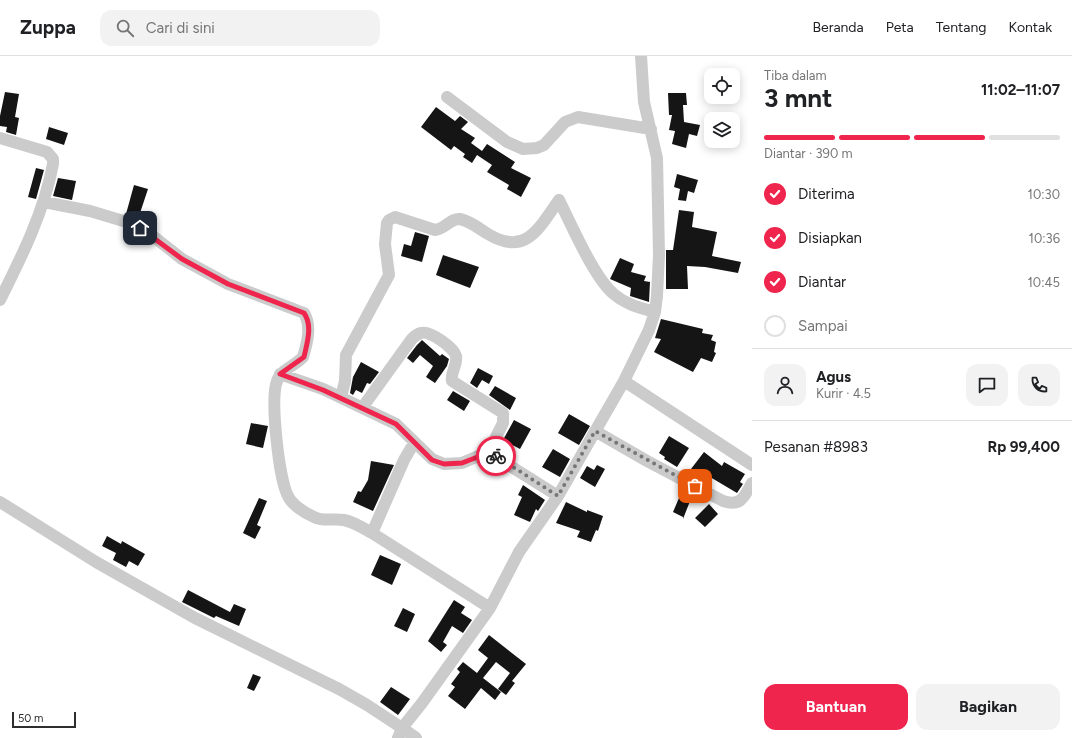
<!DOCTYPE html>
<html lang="id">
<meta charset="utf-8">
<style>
body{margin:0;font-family:Figtree,sans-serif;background:#f2f2f2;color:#202124;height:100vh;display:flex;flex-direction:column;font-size:15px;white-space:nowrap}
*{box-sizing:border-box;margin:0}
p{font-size:13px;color:#757577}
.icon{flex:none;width:22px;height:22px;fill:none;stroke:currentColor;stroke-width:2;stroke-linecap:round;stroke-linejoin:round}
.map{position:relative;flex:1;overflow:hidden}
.details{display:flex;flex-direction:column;background:#fff;width:320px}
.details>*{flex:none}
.fabs{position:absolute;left:704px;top:12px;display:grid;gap:8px}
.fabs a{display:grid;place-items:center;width:36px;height:36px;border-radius:8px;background:#fff;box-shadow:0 2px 10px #0003;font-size:20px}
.scale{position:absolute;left:12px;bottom:10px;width:64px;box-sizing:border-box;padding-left:4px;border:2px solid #2e2e2e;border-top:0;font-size:11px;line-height:14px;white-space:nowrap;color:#2e2e2e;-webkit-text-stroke:3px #fff;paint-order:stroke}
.pin{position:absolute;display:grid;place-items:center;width:34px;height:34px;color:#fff;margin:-17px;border-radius:8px;box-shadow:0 2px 6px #0006}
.courier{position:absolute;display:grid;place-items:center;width:40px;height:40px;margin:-20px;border:3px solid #ef254d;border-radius:50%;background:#fff;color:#222;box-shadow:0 1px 5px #0007}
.head em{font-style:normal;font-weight:700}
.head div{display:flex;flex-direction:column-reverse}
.head{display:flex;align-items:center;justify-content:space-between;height:68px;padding:0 12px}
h1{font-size:26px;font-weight:700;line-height:30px}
.bar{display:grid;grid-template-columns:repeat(4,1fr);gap:6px 4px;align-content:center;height:48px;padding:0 12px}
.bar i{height:5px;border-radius:3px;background:#e0e0e0}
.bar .active{background:#ef254d}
.bar p{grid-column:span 4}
.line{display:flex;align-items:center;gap:10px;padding:0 12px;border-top:1px solid #e0e0e0}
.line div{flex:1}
.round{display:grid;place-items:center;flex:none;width:42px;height:42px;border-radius:12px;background:#f2f2f2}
ol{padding:0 12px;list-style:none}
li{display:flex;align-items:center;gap:12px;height:44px}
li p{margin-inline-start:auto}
li .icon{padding:4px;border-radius:50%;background:#ef254d;color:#fff;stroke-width:4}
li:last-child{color:#757577}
li i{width:22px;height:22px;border:2px solid #e0e0e0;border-radius:50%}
.action{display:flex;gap:8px;margin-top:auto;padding:8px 12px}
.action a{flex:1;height:46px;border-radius:12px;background:#ef254d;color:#fff;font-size:16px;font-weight:700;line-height:46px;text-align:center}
.action a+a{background:#f2f2f2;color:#202124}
header{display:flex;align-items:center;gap:24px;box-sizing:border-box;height:56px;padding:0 20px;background:#fff;border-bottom:1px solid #e0e0e0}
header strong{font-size:19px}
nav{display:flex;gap:22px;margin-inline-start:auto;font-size:14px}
.search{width:280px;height:36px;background:#f2f2f2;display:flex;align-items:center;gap:10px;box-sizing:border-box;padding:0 14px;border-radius:12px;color:#757577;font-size:15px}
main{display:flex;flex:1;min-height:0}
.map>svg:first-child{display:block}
</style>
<header>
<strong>Zuppa</strong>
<div class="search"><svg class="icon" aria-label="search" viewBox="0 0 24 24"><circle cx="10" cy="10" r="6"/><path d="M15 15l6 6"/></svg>Cari di sini</div>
<nav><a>Beranda</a><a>Peta</a><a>Tentang</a><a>Kontak</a></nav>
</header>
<main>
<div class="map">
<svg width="752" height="682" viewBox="0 0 752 682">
<rect width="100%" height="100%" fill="#fff"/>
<path fill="#151515" d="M5 36 19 38 15 61 19 62 16 79 6 76 7 71 0 70V60Z
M668 37H686L687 49H683L684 66 700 69 697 80 689 78 686 92 672 88 675 75 669 74 672 59H669Z
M436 51 455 65 460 60 468 66 461 73 475 82 471 87 482 95 487 88 515 106 511 112 531 122 521 141 507 133 509 129 487 116 492 109 477 99 472 107 463 101 465 98 454 90 451 94 421 71Z
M49 71 68 77 64 89 46 83Z
M36 112 44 114 36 143 28 141Z
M677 118 698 124 694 137 688 135 686 145 678 144 680 133 674 131Z
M58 122 76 125 72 144 53 140Z
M134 129 148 133 138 163 126 158Z
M679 154 694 156 692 171 717 176 712 200 741 206 738 217 705 211 687 210 688 233H666V194H673Z
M415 176 429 180 422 206 401 200 404 188 411 190Z
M443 199 479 211 470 232 436 219Z
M620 202 634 208 631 216 646 220 644 225 650 226 649 246 630 240 631 232 610 223Z
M661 263 703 273 702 277 713 279 711 284 716 286 714 296 716 297 712 306 701 302 693 316 654 296 661 283 655 282Z
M422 284 440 300 442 298 449 303 447 310 435 327 426 321 433 310 420 299 413 307 407 302 417 289Z
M361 306 379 316 370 328 367 327 362 337 356 334 353 339 350 337 353 321Z
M478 312 493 320 489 328 482 324 477 332 470 327Z
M495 330 516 342 510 354 489 339Z
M453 335 470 345 464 355 447 344Z
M569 358 590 370 579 389 558 377Z
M514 364 531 373 520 393 503 384Z
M251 367 268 370 263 392 246 388Z
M669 380 689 392 677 411 664 403 665 401 659 397Z
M553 393 570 403 560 421 542 411Z
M704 396 722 410 724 406 745 418 740 426 743 428 737 437 705 418 702 422 691 413Z
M371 405 394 409 373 455 353 446 358 435 361 436 368 424Z
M597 409 605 413 595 431 580 422 587 410 594 414Z
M523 429 545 444 538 455 536 453 530 466 514 459 522 441 518 439Z
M682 435 692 440 683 463V461L673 456Z
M259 442 267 445 257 469 261 471 255 483 243 477Z
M566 446 587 456V454L603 460 598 475 596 474 591 486 577 481 580 475 556 467Z
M709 448 718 458 705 471 695 462Z
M107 480 121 488 122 485 145 498 138 510 129 505 126 511 113 504 116 497 102 490Z
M380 499 401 508 392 529 371 519Z
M188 534 230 556 234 548 246 553 239 570 216 560 214 562 182 546Z
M454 544 465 551 461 557 472 564 463 577 452 570 443 586 447 589 441 596 428 585Z
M403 552 415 558 407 576 394 570Z
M489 579 526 608 512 625 515 627 506 639 498 633 510 617 496 606 483 622 501 636 495 644 481 632 465 653 448 640 455 631 451 628 460 616 457 613 463 606 477 617 488 602 478 594Z
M253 618 261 621 254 635 247 632Z
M391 631 410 643 398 659 380 646Z"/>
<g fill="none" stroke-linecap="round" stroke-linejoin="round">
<path stroke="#cbcbcb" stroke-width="12" d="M447 41 507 86 523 93 537 92 544 89 565 66 578 61 651 73
M0 82 47 96 53 103V108C44 156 22 200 0 244
M44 146 90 155 130 167 149 177 182 203 228 228 304 257C312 270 307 288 303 301 295 310 281 313 277 325 270 343 279 424 288 440 292 449 305 457 314 461 323 466 334 462 344 464 354 466 363 472 372 477
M280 318 323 333 396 368 432 403 444 408 462 407 483 398H491L558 440
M624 325 752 409
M341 341 345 325 346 299 389 219 385 188 387 167 389 164 395 161 435 174C445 173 451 162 460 163 470 165 480 173 488 178 526 201 539 172 559 144 571 168 595 224 615 239 627 249 641 252 655 256
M362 352 411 284C414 281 416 278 421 277 430 274 454 292 456 300 458 309 450 316 452 325L503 357V367L488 397
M595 375 647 405 723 445C741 451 744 441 752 427
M414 387 404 404 372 477 490 552
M0 446 96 506 195 562 339 633 367 649 402 672 398 682
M416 682 402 672 422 647 490 552 519 496 558 440 624 325 649 274 655 256 657 240 659 199 657 102 644 46 641 0"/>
</g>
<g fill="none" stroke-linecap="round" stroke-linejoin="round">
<path stroke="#777" stroke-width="4" stroke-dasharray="0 7.2" d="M496 400 558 440 595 375 695 430"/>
<path stroke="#ef254d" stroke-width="5" d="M140 172 182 203 228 228 304 257C313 270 307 287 304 301L280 318 323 334 396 368 432 404 444 408 462 407 488 397 496 400"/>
</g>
</svg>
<div class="fabs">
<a><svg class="icon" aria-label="locate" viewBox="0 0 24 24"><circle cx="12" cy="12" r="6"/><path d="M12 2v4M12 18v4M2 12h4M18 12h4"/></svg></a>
<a><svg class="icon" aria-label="layers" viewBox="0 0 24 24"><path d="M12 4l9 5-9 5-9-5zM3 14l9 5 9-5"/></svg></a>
</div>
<div class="scale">50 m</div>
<div class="pin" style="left:695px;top:430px;background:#ea580c"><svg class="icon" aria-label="bag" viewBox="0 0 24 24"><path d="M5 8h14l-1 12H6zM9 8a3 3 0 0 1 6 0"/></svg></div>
<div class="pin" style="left:140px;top:172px;background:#1f2937"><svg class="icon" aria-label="home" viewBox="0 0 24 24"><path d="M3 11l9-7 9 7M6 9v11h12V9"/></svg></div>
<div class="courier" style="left:496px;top:400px"><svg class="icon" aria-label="bike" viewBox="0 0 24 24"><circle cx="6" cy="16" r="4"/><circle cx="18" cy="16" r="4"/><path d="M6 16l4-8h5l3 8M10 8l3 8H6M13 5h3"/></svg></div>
</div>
<section class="details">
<div class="head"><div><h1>3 mnt</h1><p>Tiba dalam</p></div><em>11:02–11:07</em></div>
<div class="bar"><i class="active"></i><i class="active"></i><i class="active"></i><i></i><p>Diantar · 390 m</p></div>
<ol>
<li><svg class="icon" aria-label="check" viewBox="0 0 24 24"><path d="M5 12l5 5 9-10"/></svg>Diterima<p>10:30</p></li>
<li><svg class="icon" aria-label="check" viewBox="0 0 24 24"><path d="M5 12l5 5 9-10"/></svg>Disiapkan<p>10:36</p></li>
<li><svg class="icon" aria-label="check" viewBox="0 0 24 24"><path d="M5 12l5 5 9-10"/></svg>Diantar<p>10:45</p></li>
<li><i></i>Sampai</li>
</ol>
<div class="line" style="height:72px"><a class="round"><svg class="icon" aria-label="person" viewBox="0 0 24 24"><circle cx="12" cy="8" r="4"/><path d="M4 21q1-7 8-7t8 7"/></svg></a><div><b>Agus</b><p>Kurir · 4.5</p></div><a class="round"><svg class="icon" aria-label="chat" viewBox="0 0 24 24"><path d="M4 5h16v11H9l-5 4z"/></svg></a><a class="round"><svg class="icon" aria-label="phone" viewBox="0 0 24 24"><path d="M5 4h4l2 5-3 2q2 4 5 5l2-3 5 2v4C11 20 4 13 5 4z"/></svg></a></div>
<div class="line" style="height:52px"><div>Pesanan #8983</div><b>Rp 99,400</b></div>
<div class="action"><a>Bantuan</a><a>Bagikan</a></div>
</section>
</main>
